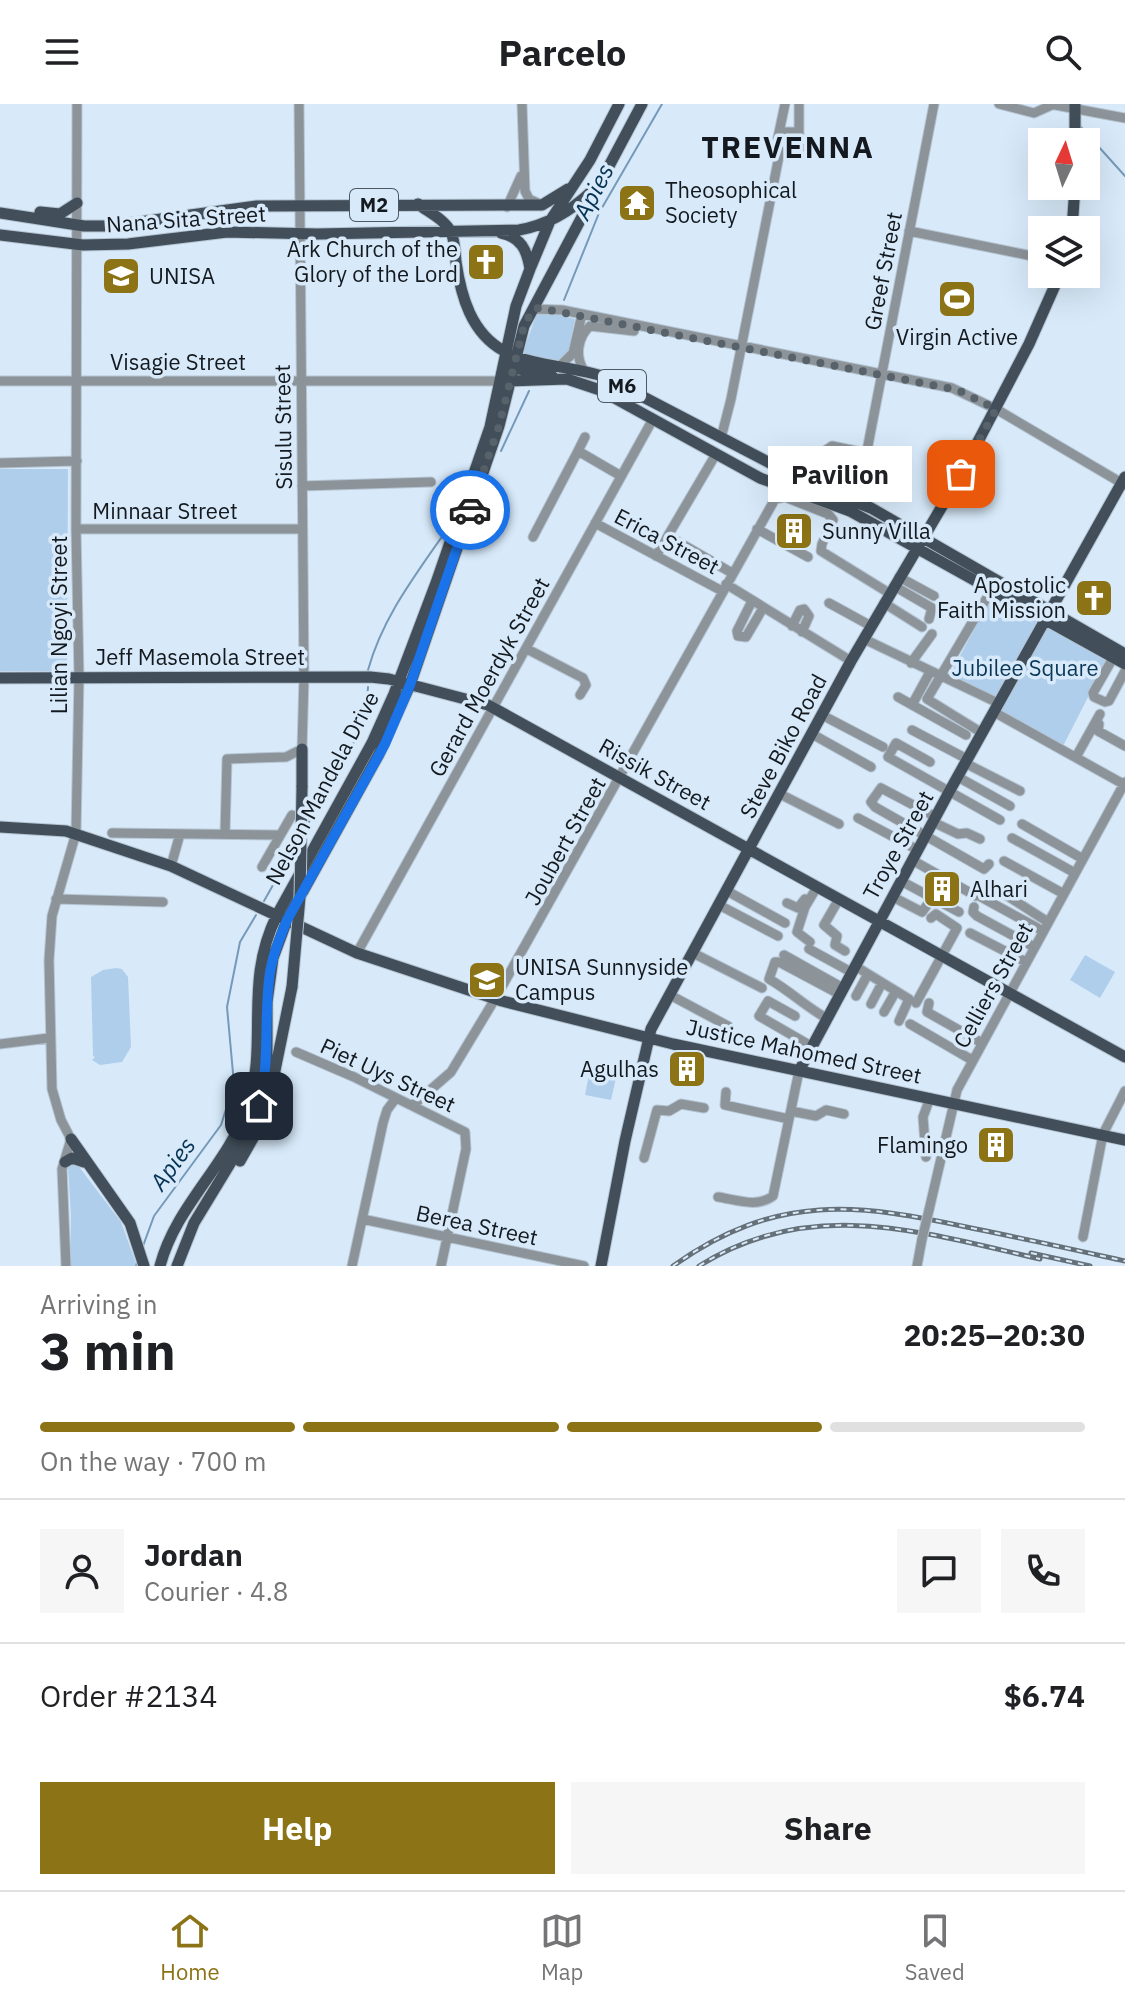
<!DOCTYPE html>
<meta charset="utf-8">
<style>
body{margin:0;font-family:"IBM Plex Sans",sans-serif;background:#f6f6f6;color:#202124;height:100vh;display:flex;flex-direction:column;font-size:30px;white-space:nowrap}
*{box-sizing:border-box;margin:0}
p{font-size:26px;color:#757577}
.icon{flex:none;width:44px;height:44px;fill:none;stroke:currentColor;stroke-width:2;stroke-linecap:round;stroke-linejoin:round}
.map{position:relative;height:1162px;overflow:hidden}
.sheet{display:flex;flex-direction:column;background:#fff;flex:1}
.sheet>*{flex:none}
.needle{width:52px;rotate:4deg}
.fabs{position:absolute;left:1028px;top:24px;display:grid;gap:16px}
.fabs a{display:grid;place-items:center;width:72px;height:72px;border-radius:0px;background:#fff;box-shadow:0 8px 32px #0002;font-size:40px}
.pin{position:absolute;display:grid;place-items:center;width:68px;height:68px;color:#fff;margin:-34px;border-radius:16px;box-shadow:0 4px 12px #0006}
.courier{position:absolute;display:grid;place-items:center;width:80px;height:80px;margin:-40px;border:6px solid #1a73e8;border-radius:50%;background:#fff;color:#222;box-shadow:0 2px 10px #0007}
.bubble{position:absolute;height:56px;border-radius:0px;background:#fff;box-shadow:0 8px 32px #0002;font-size:26px;font-weight:700;line-height:56px;text-align:center}
.headline em{font-style:normal;font-weight:700}
.headline div{display:flex;flex-direction:column-reverse}
.headline{display:flex;align-items:center;justify-content:space-between;height:136px;padding:0 40px}
h1{font-size:52px;font-weight:700;line-height:60px}
.bar{display:grid;grid-template-columns:repeat(4,1fr);gap:12px 8px;align-content:center;height:96px;padding:0 40px}
.bar i{height:10px;border-radius:6px;background:#e0e0e0}
.bar .active{background:#8b7316}
.bar p{grid-column:span 4}
.line{display:flex;align-items:center;gap:20px;padding:0 40px;border-top:2px solid #e0e0e0}
.line div{flex:1}
.round{display:grid;place-items:center;flex:none;width:84px;height:84px;border-radius:0px;background:#f6f6f6}
.cta{display:flex;gap:16px;margin-top:auto;padding:16px 40px}
.cta a{flex:1;height:92px;border-radius:0px;background:#8b7316;color:#fff;font-size:32px;font-weight:700;line-height:92px;text-align:center}
.cta a+a{background:#f6f6f6;color:#202124}
header{display:flex;justify-content:space-between;align-items:center;height:104px;padding:0 40px;background:#fff;font-size:36px;font-weight:700}
.tabs{display:flex;justify-content:space-around;align-items:center;height:112px;border-top:2px solid #e0e0e0;background:#fff;font-size:22px;color:#757577}
.tabs a{display:grid;justify-items:center;gap:4px}
.tabs .active{color:#8b7316}
.map>svg:first-child{display:block}
</style>
<header><svg class="icon" aria-label="menu" viewBox="0 0 24 24"><path d="M4 6h16M4 12h16M4 18h16"/></svg>Parcelo<svg class="icon" aria-label="search" viewBox="0 0 24 24"><circle cx="10" cy="10" r="6"/><path d="M15 15l6 6"/></svg></header>
<div class="map">
<svg width="1125" height="1162" viewBox="0 0 1125 1162">
<rect width="100%" height="100%" fill="#d8eafa"/>
<path fill="#afceeb" d="M538 206 575 215 567 255 564 257 522 251Z
M0 365H68L67 567H0Z
M994 489 1107 556 1062 644 948 574Z
M1085 851 1115 868 1100 894 1070 876Z
M116 864 122 865 128 873 131 943 122 958 100 961 92 956 95 953 93 952 91 873 103 866Z
M590 965 617 970 611 996 585 991Z
M72 1060H77L121 1118 137 1162H70L71 1112 68 1063Z"/>
<g fill="none" stroke-linecap="round" stroke-linejoin="round">
<path stroke="#7599b8" stroke-width="2" d="M1080 22 1125 72
M564 196 599 109 662 0
M501 347 529 287
M368 566C382 516 411 477 441 434
M306 723C330 683 367 630 368 583
M264 797 295 742
M143 1142 154 1112 221 1021 234 980 227 903 240 838 256 811
M136 1162 137 1159"/>
<g stroke="#b5c4d2" stroke-width="11">
<path id="minor" d="M522 0 525 87 529 95 540 100
M999 0 1034 9 1052 1
M1050 0 1125 14
M799 32V0
M778 35 784 28H794L801 34V44L795 50 788 52 778 45 777 38 785 0
M507 103 521 72
M909 127 1042 154
M533 205 562 206 952 284 996 305 1125 381
M561 261 573 249 582 210
M583 265C575 251 578 233 590 222L634 227
M0 277H500
M721 334 731 295 780 47
M578 347 585 333
M0 359 77 357
M825 360 826 346 832 342 866 349
M302 382 431 378
M862 400 859 388 934 0
M595 419 722 487
M76 425H302
M757 425 808 453
M668 432 732 469
M533 433 578 347 621 372
M656 452 716 350
M899 473 934 492
M726 480 851 557
M894 482 932 504 929 515
M752 497 737 527 738 532 746 533 763 504
M829 499 871 522
M884 499 922 523
M792 522 800 506 804 505 809 512 802 528
M864 535 998 599
M527 545 583 574 586 581 580 591
M1113 554 1093 589 1094 593 1105 598 1109 597 1125 567
M911 559 932 530
M898 593 966 631
M912 601 930 568
M994 608 1125 681
M822 611 883 643
M1099 620 1098 627 1125 642
M912 626 967 655
M982 629 927 595 992 485
M812 630 871 663
M1076 653 1100 610
M930 658 896 639 888 653 1000 716
M965 659 1020 687
M958 673 1010 702
M780 690 839 720
M936 713 881 684 871 698 875 703 984 765 989 760
M858 714 918 746
M933 718 958 730 967 729 980 735
M1022 720 1083 755
M112 729 278 731
M225 730 227 655 286 653 302 645 304 573 299 0
M1012 734 1075 769
M912 756 976 792
M1004 757 1064 790
M171 762 180 730
M262 763 292 711
M901 777 959 808
M995 784 1048 818
M727 787 785 819
M893 793 922 808 930 797
M981 793 1043 827
M56 795 163 798
M839 795 824 821 837 832 835 841 845 847
M787 799 798 804 805 795
M719 801 778 832
M974 803 973 808 977 812 1034 843
M970 829 1026 858
M810 838 797 828 805 803 817 783
M809 845 851 868
M357 849 653 315
M693 849 762 884
M784 851 843 884
M855 862 909 895 899 917
M670 891 728 922
M856 892 868 870
M916 899 957 824 936 810 931 814
M929 899 927 908 982 939
M871 900 882 879
M884 908 896 887
M795 912 768 897 759 912 811 942
M826 914C805 902 790 887 769 875L775 858H779L839 890
M910 920 972 956
M0 940 49 934
M296 948 354 973 465 1028 466 1045 441 1162
M726 988 725 1001 789 1015
M413 1001 451 968 495 895 775 395 785 393 828 410 833 416 822 440 821 447 889 489
M791 1007 816 1012 826 1006 844 1010
M926 1053 923 1013 930 994
M644 1054 657 1006 669 1007 681 1000 704 1004
M718 1093C737 1096 757 1104 773 1092L799 967
M929 1106 957 986 1125 678
M362 1115 584 1162
M1083 1133 1103 1030 1125 987
M66 1162 62 1065 71 1035 61 1016 52 985 49 856 52 812 76 729 79 573 76 425 77 0
M352 1162 383 1019 387 1006 396 994
M917 1162 922 1135"/>
</g>
<g stroke="#b5c4d2" stroke-width="13">
<path id="major" d="M1075 0V38
M418 100C430 109 444 115 451 128 455 137 455 149 456 158 461 192 471 229 504 247 534 263 573 262 605 273L816 383 871 404 1125 550
M40 108 60 110 77 99
M0 109 84 122H110L257 102 542 101 568 85
M1072 126 1075 82
M501 129C521 133 527 146 530 165
M0 131 83 141 128 140 227 128 317 130 519 126C548 121 571 107 592 87
M511 256 519 265 552 272
M505 277 567 275 600 286 760 374 850 407 1125 560
M0 574 370 573 389 575 488 601 1125 953
M302 645V683
M0 723 66 727 171 762 357 849 502 897 673 940 1125 1036
M799 967 949 688 1125 373
M71 1035 130 1119 144 1162
M240 1057 261 1020 268 1001 292 883
M65 1058 72 1054 84 1058
M160 1162C176 1101 228 1061 248 1002 269 936 243 880 277 811L372 639 394 590 436 479 490 323 516 202 530 165 550 117 590 56 619 0
M177 1162 194 1119 239 1045 256 1012 267 967V898L273 854 287 816 379 650 410 581 499 322 524 222 642 0
M601 1162 625 1037 651 925 851 557 961 370 1029 240 1060 170"/>
</g>
<use href="#minor" stroke="#8c9399" stroke-width="9"/>
<use href="#major" stroke="#424f5a" stroke-width="11"/>
<g stroke="#657079" stroke-width="5">
<path id="rail" d="M1031 1149 1090 1162
M673 1162C777 1088 858 1099 976 1125 1026 1135 1075 1146 1125 1157
M699 1162C810 1092 922 1128 1040 1155"/>
</g>
<use href="#rail" stroke="#d8eafa" stroke-width="2" stroke-dasharray="6" stroke-linecap="butt"/>
<g stroke="#b5c4d2" stroke-width="11" stroke-linecap="butt">
<path id="minor-bridge" d="M922 1135 929 1106"/>
</g>
<g stroke="#b5c4d2" stroke-width="13" stroke-linecap="butt">
<path id="major-bridge" d="M292 883 300 793 302 683"/>
</g>
<use href="#minor-bridge" stroke="#8c9399" stroke-width="9"/>
<use href="#major-bridge" stroke="#424f5a" stroke-width="11"/>
</g>
<g fill="none" stroke-linecap="round" stroke-linejoin="round">
<path stroke="#58626b" stroke-width="8" stroke-dasharray="0 14.4" d="M470 406 499 322 524 222 533 205 539 204 958 286 996 305 961 370"/>
<path stroke="#1a73e8" stroke-width="10" d="M259 1002C270 960 264 919 269 876 271 855 279 836 287 816L385 640 410 581 470 406"/>
</g>
<defs>
<g id="temple-square" transform="scale(2)"><rect x="-9" y="-9" width="18" height="18" rx="4" fill="#8b7316" stroke="#d8eafa"/><path d="M0-6L5-2H3V0L6.5 2.5H4V6H1.5V3h-3V6H-4V2.5H-6.5L-3 0V-2H-5Z" fill="#fff"/></g>
<g id="church-square" transform="scale(2)"><rect x="-9" y="-9" width="18" height="18" rx="4" fill="#8b7316" stroke="#d8eafa"/><path d="M-1.2-6h2.4v3.5h3.3v2.4h-3.3V6h-2.4V-.1h-3.3v-2.4h3.3Z" fill="#fff"/></g>
<g id="university-square" transform="scale(2)"><rect x="-9" y="-9" width="18" height="18" rx="4" fill="#8b7316" stroke="#d8eafa"/><path d="M0-5L7-2L0 1L-7-2ZM-4 1L0 2.5L4 1V4Q0 6-4 4Z" fill="#fff"/></g>
<g id="stadium-square" transform="scale(2)"><rect x="-9" y="-9" width="18" height="18" rx="4" fill="#8b7316" stroke="#d8eafa"/><path d="M0-5a6.5 5 0 1 0 0 10a6.5 5 0 1 0 0-10ZM-3.5-1.8h7v3.6h-7Z" fill="#fff"/></g>
<g id="building-square" transform="scale(2)"><rect x="-9" y="-9" width="18" height="18" rx="4" fill="#8b7316" stroke="#d8eafa"/><path d="M-4-6H4V6H1V3H-1V6H-4ZM-2.5-4.3h1.7v1.8h-1.7ZM.8-4.3h1.7v1.8H.8ZM-2.5-1h1.7V.8h-1.7ZM.8-1h1.7V.8H.8Z" fill="#fff"/></g>
</defs>
<g fill-rule="evenodd">
<use href="#temple-square" x="637" y="99"/>
<use href="#church-square" x="486" y="158"/>
<use href="#university-square" x="121" y="172"/>
<use href="#stadium-square" x="957" y="195"/>
<use href="#building-square" x="794" y="427"/>
<use href="#church-square" x="1094" y="494"/>
<use href="#building-square" x="942" y="785"/>
<use href="#university-square" x="487" y="876"/>
<use href="#building-square" x="687" y="965"/>
<use href="#building-square" x="996" y="1041"/>
</g>
<g text-anchor="middle" stroke-width="7" stroke-linejoin="round" paint-order="stroke">
<g fill="#d8eafa" stroke="#4e5860" stroke-width="2">
<rect x="350" y="85" width="48" height="32" rx="6"/>
<rect x="598" y="266" width="48" height="32" rx="6"/>
</g>
<g font-size="20" font-weight="bold" fill="#13191e">
<text x="374" y="108">M2</text>
<text x="622" y="289">M6</text>
</g>
<g font-size="22" fill="#13191e" stroke="#d8eafa" text-anchor="start">
<text x="665" y="94">Theosophical<tspan x="665" dy="25">Society</tspan></text>
<text x="458" y="153" text-anchor="end">Ark Church of the<tspan x="458" dy="25">Glory of the Lord</tspan></text>
<text x="149" y="180">UNISA</text>
<text x="957" y="241" text-anchor="middle">Virgin Active</text>
<text x="822" y="435">Sunny Villa</text>
<text x="1066" y="489" text-anchor="end">Apostolic<tspan x="1066" dy="25">Faith Mission</tspan></text>
<text x="970" y="793">Alhari</text>
<text x="515" y="871">UNISA Sunnyside<tspan x="515" dy="25">Campus</tspan></text>
<text x="659" y="973" text-anchor="end">Agulhas</text>
<text x="968" y="1049" text-anchor="end">Flamingo</text>
</g>
<g font-size="22" fill="#13191e" stroke="#d8eafa">
<text transform="translate(186 115) rotate(-4)" y="8">Nana Sita Street</text>
<text transform="translate(883 167) rotate(-79)" y="8">Greef Street</text>
<text x="178" y="266">Visagie Street</text>
<text transform="translate(283 323) rotate(-91)" y="8">Sisulu Street</text>
<text x="165" y="415">Minnaar Street</text>
<text transform="translate(667 437) rotate(28)" y="8">Erica Street</text>
<text transform="translate(59 521) rotate(-90)" y="8">Lilian Ngoyi Street</text>
<text x="200" y="561">Jeff Masemola Street</text>
<text transform="translate(489 573) rotate(-61)" y="8">Gerard Moerdyk Street</text>
<text transform="translate(783 642) rotate(-62)" y="8">Steve Biko Road</text>
<text transform="translate(655 670) rotate(29)" y="8">Rissik Street</text>
<text transform="translate(322 684) rotate(-62)" y="8">Nelson Mandela Drive</text>
<text transform="translate(565 737) rotate(-61)" y="8">Joubert Street</text>
<text transform="translate(898 741) rotate(-61)" y="8">Troye Street</text>
<text transform="translate(993 881) rotate(-61)" y="8">Celliers Street</text>
<text transform="translate(804 947) rotate(12)" y="8">Justice Mahomed Street</text>
<text transform="translate(388 971) rotate(25)" y="8">Piet Uys Street</text>
<text transform="translate(477 1121) rotate(12)" y="8">Berea Street</text>
</g>
<g font-size="22" fill="#0b3757" stroke="#d8eafa">
<text x="1025" y="572">Jubilee Square</text>
</g>
<g font-size="24" font-style="italic" fill="#063353" stroke="#d8eafa">
<text transform="translate(594 88) rotate(-63)" y="8">Apies</text>
<text transform="translate(173 1060) rotate(-54)" y="8">Apies</text>
</g>
<g font-size="30" font-weight="bold" letter-spacing="2" fill="#13191e" stroke="#d8eafa">
<text x="788" y="54">TREVENNA</text>
</g>
</g>
</svg>
<div class="fabs">
<a><svg class="needle" viewBox="-14 -14 28 28"><path d="M0-13l5 13h-10z" fill="#e53935"/><path d="M0 13l5-13h-10z" fill="#757577"/></svg></a>
<a><svg class="icon" aria-label="layers" viewBox="0 0 24 24"><path d="M12 4l9 5-9 5-9-5zM3 14l9 5 9-5"/></svg></a>
</div>
<div class="pin" style="left:961px;top:370px;background:#ea580c"><svg class="icon" aria-label="bag" viewBox="0 0 24 24"><path d="M5 8h14l-1 12H6zM9 8a3 3 0 0 1 6 0"/></svg></div>
<div class="pin" style="left:259px;top:1002px;background:#1f2937"><svg class="icon" aria-label="home" viewBox="0 0 24 24"><path d="M3 11l9-7 9 7M6 9v11h12V9"/></svg></div>
<div class="courier" style="left:470px;top:406px"><svg class="icon" aria-label="car" viewBox="0 0 24 24"><path d="M5 17H2v-5l4-1 3-4h7l3 4 3 1v5h-3M9 17h6M6 11h13"/><circle cx="7" cy="17" r="2"/><circle cx="17" cy="17" r="2"/></svg></div>
<div class="bubble" style="left:768px;top:342px;width:144px">Pavilion</div>
</div>
<section class="sheet">
<div class="headline"><div><h1>3 min</h1><p>Arriving in</p></div><em>20:25–20:30</em></div>
<div class="bar"><i class="active"></i><i class="active"></i><i class="active"></i><i></i><p>On the way · 700 m</p></div>
<div class="line" style="height:144px"><a class="round"><svg class="icon" aria-label="person" viewBox="0 0 24 24"><circle cx="12" cy="8" r="4"/><path d="M4 21q1-7 8-7t8 7"/></svg></a><div><b>Jordan</b><p>Courier · 4.8</p></div><a class="round"><svg class="icon" aria-label="chat" viewBox="0 0 24 24"><path d="M4 5h16v11H9l-5 4z"/></svg></a><a class="round"><svg class="icon" aria-label="phone" viewBox="0 0 24 24"><path d="M5 4h4l2 5-3 2q2 4 5 5l2-3 5 2v4C11 20 4 13 5 4z"/></svg></a></div>
<div class="line" style="height:104px"><div>Order #2134</div><b>$6.74</b></div>
<div class="cta"><a>Help</a><a>Share</a></div>
</section>
<nav class="tabs">
<a class="active"><svg class="icon" aria-label="home" viewBox="0 0 24 24"><path d="M3 11l9-7 9 7M6 9v11h12V9"/></svg>Home</a>
<a><svg class="icon" aria-label="map" viewBox="0 0 24 24"><path d="M3 6l6-2 6 2 6-2v14l-6 2-6-2-6 2zM9 4v14M15 6v14"/></svg>Map</a>
<a><svg class="icon" aria-label="saved" viewBox="0 0 24 24"><path d="M7 4h10v16l-5-4-5 4z"/></svg>Saved</a>
</nav>
